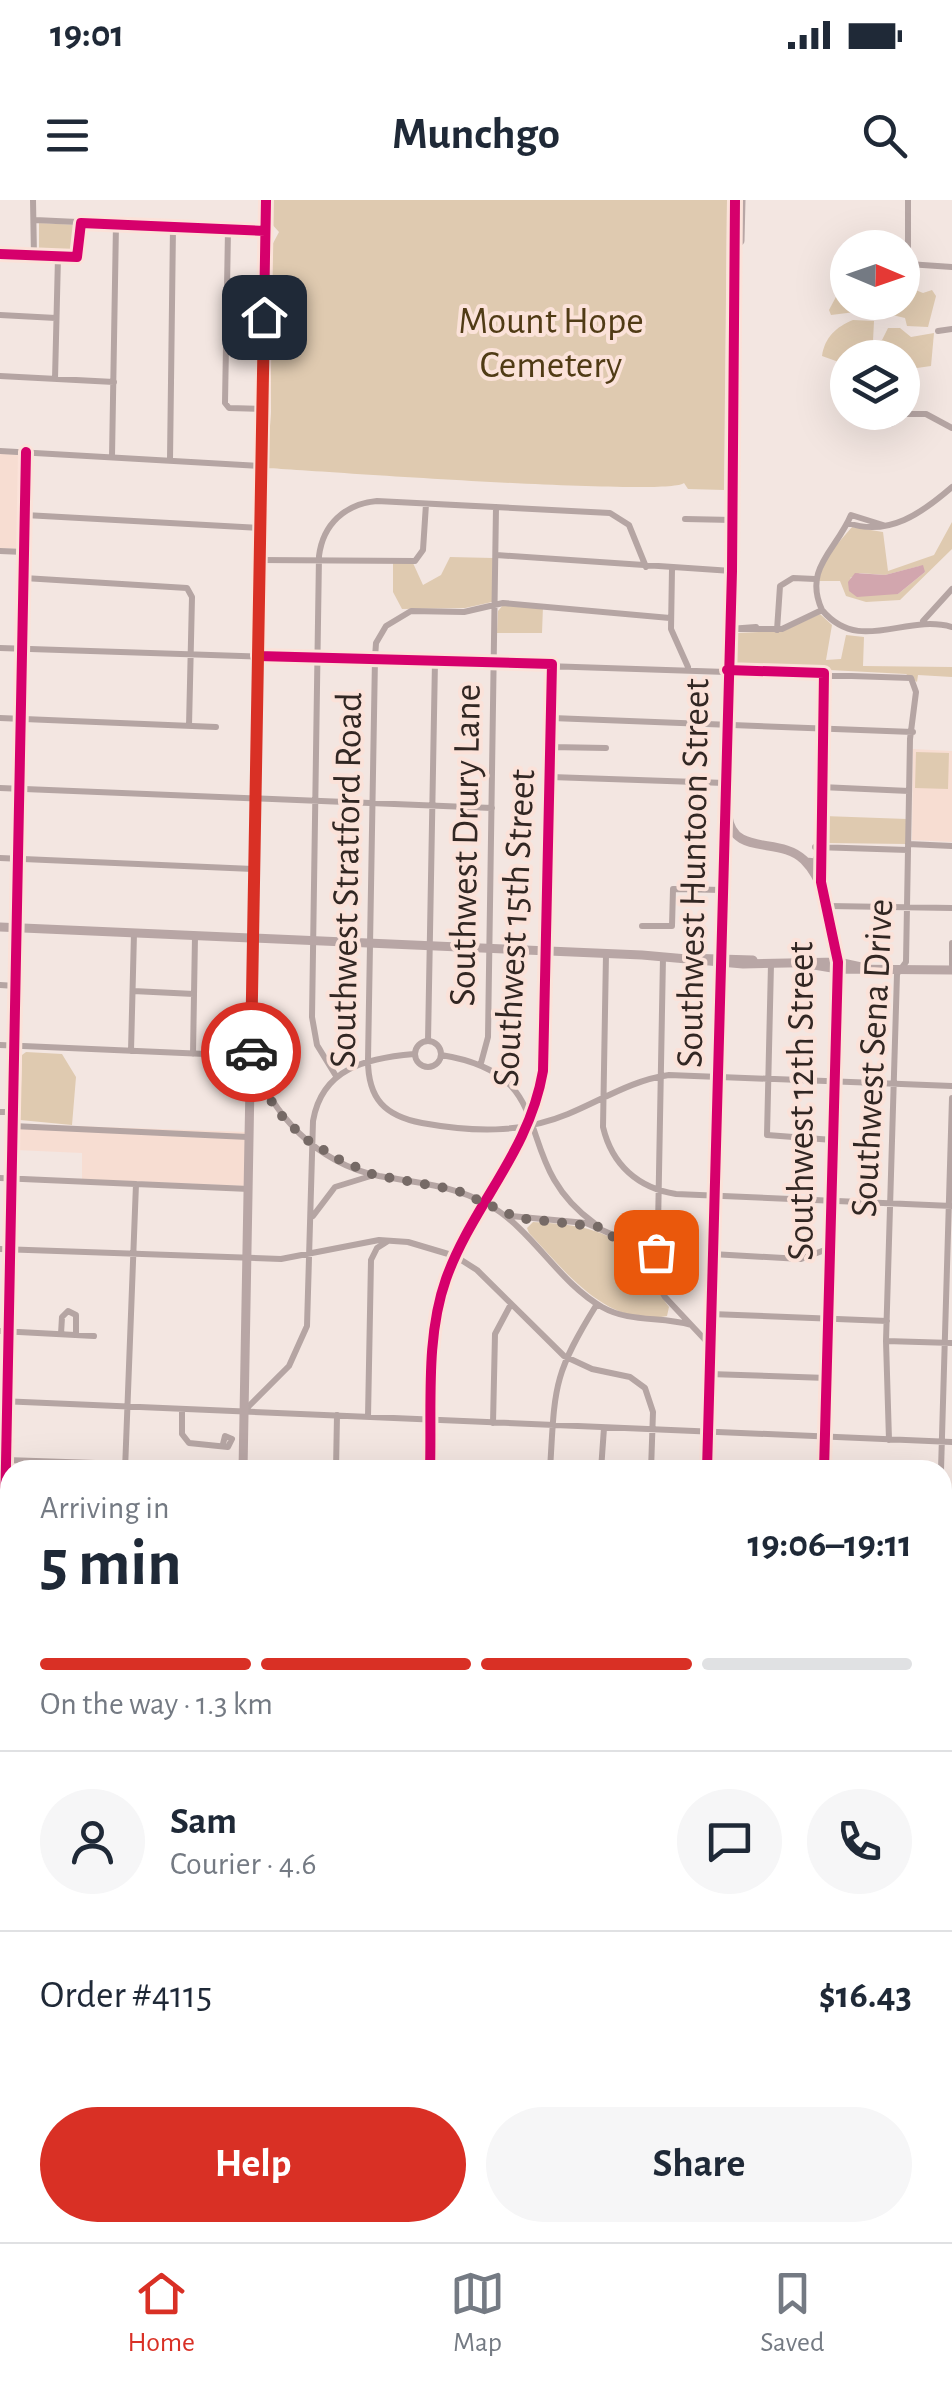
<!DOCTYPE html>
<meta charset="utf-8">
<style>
body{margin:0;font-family:"Alegreya Sans",sans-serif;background:#f6f6f7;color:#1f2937;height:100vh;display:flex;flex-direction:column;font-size:38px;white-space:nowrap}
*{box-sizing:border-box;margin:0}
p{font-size:32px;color:#747a83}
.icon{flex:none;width:55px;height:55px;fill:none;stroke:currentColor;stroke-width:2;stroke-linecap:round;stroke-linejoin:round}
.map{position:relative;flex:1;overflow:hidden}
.details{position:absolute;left:0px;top:1260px;width:952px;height:782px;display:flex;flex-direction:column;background:#fff;border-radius:30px 30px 0 0;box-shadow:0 10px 40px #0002}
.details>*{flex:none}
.needle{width:65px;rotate:92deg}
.fabs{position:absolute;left:830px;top:30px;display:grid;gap:20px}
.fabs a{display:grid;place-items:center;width:90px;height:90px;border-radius:50%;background:#fff;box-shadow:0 10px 40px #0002;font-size:50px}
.pin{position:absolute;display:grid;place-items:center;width:85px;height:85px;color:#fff;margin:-42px;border-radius:20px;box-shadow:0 5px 15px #0006}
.courier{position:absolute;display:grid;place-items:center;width:100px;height:100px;margin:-50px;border:8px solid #d93025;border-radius:50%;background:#fff;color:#222;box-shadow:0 2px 12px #0007}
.head em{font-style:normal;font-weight:700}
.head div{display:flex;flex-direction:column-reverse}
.head{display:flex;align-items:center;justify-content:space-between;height:170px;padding:0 40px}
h1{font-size:65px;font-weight:700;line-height:75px}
.bar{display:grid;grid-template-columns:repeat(4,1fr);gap:15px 10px;align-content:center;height:120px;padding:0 40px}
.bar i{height:12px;border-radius:8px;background:#e0e1e3}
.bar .selected{background:#d93025}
.bar p{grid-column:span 4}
.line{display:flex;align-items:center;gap:25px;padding:0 40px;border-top:2px solid #e0e1e3}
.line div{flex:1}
.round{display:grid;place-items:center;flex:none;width:105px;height:105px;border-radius:52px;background:#f6f6f7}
.button{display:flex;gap:20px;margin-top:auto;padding:20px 40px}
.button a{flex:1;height:115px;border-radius:60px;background:#d93025;color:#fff;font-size:40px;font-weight:700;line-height:115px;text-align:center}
.button a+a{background:#f6f6f7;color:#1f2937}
.status{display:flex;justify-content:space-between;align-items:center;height:70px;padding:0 50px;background:#fff;direction:ltr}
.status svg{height:28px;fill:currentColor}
header{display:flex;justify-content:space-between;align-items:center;height:130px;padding:0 40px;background:#fff;font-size:45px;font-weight:700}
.tab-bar{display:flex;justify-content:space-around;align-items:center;height:140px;border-top:2px solid #e0e1e3;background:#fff;font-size:28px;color:#747a83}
.tab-bar a{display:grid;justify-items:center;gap:5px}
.tab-bar .selected{color:#d93025}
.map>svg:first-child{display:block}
</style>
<div class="status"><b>19:01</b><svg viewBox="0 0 49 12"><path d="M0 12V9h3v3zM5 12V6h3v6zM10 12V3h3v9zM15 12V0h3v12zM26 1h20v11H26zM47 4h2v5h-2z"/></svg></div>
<header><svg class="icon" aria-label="menu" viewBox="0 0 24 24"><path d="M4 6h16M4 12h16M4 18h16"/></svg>Munchgo<svg class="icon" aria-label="search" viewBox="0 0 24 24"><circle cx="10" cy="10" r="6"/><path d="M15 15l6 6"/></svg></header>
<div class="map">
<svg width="952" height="2042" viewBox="0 0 952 2042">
<rect width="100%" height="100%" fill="#f3e6e1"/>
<path fill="#f7ddd2" d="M0 253 23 255 21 349 0 348Z
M913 549 952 551V642L912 640Z
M16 924 246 932 245 986 82 979V953L16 950Z
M0 1677 10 1678V2032L215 2033V2042H0Z"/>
<path fill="#dfcab0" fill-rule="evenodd" d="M270 0H727L724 290 688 289 684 283C668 297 319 271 267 268L271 212 270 49 279 32 270 22Z
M39 23 79 25 78 54 39 53Z
M903 85 923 93 932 90 936 96 928 127 907 126 905 118 871 110 831 115 829 110 838 93 847 92 848 102H902Z
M853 120 874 121 873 141 882 140 888 128H900L911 137 934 133 931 166 903 170 902 158H848L847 165 822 156C825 137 836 127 853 120Z
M952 322V349L900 400 866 402 846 396 840 381H818L826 357 852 327 883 332 888 371 934 355ZM920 366 925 372 898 394H878L850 378 860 373 885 375Z
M450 357 493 358 492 402 465 408 402 409 393 392V363H413L423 385 441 375Z
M503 405 543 406 542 433H497L498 411Z
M820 414 832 425 826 460 841 459 846 435 864 437 863 466 952 467V477L918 475 917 482 906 474 735 465 738 433 783 431Z
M916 552 949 553 948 589 915 588Z
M824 616 907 619 906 644 826 643Z
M26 852 62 854 76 877 72 925 20 920 22 855Z
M533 1022C576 1024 617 1029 645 1067 654 1079 659 1094 669 1107L667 1116C607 1128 565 1071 529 1033L527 1028Z"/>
<path fill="#d2a6ae" d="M923 365 925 372 898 394 857 397 849 391 848 382 855 373 885 375Z"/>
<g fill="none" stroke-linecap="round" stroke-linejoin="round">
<path stroke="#b5a5a3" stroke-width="6" d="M33 0 34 56
M908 0V64L952 67
M35 20 265 31
M228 30 225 203 229 208 262 209
M0 54 77 57 81 23
M0 115 56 118
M938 131 952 129
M0 176 114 182
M55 179 58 57
M886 212 885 219 891 224 898 220 897 212
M898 214H926L952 228
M0 251 261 266
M112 257 116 24
M170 260 173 27
M25 315 260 328
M685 319 733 320
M848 323C889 337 922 313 952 287
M0 351 24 352
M496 355 732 371
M260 360 415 361 423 350 426 304
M672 369 671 429 688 467
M24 378 187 388 192 397 189 526
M822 410C803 368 836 351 851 315L883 325
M670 418 503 403 464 412 411 411 386 426 376 443 375 458 368 860C368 899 385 916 422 923 472 932 520 934 568 914 602 900 632 880 669 875L952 886
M923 421 952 389
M729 429H782L822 410C860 455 905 413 952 427
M729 429 756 427
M777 430 780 386 793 378 815 379
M0 448 911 478 916 492 910 539 906 762 897 774 886 1141 889 1240
M0 518 216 527
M552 518 913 532
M551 547 606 548
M551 577 725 583
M821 587 909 591
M0 588 492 608
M908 644 952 646
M815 647 908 650
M0 658 253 669
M821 682 824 473
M828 706 952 708
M642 726H672L673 689 723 690
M952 743V765
M606 754 603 927C612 965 638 988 676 994L952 1006
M771 764 767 935 833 940
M0 785 16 786
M133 791 194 794
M415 854a13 13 0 1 1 26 0a13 13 0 1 1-26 0Z
M428 841 435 461
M0 845 251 856C271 914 316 963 379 976 418 983 453 985 489 1005 533 1030 558 1082 602 1107 630 1123 661 1116 691 1125
M131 851 134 733
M193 854 195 736
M441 855C567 875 505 959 594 1023
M481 863 488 837 496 307
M336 876 317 845 312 817 319 356C323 324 345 304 377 301L610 313 629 325 646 367
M0 912H14
M13 926 248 937
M0 978 249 989
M313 1016 335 987 374 975
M511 1016 586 1023 620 1038 642 1058 665 1097 709 1144
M0 1049 281 1059 379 1040 408 1042 455 1056 477 1070 564 1156 592 1169 630 1177 645 1188 653 1212 651 1270
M712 1054 801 1059 830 1048
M657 1081 663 757
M711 1114 887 1121
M0 1131 94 1136
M61 1134 62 1117 68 1111 76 1115V1135
M886 1141 952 1143
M709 1174 827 1178
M0 1201 952 1242
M182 1209V1234L189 1243 228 1247 232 1239 225 1236 223 1244
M244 1211 289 1166 307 1126 313 921C322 868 367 858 414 854
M368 1217 371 1060 377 1048 388 1041
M493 1223 495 1134 511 1104
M6 1260 125 1264
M125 1270 136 984
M336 1270 337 1215
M430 1270C432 1208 425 1138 446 1079 473 1004 529 953 543 871L552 464
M550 1270C555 1188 552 1176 597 1104
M601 1270 604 1228
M941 1270 952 898
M0 1319H10
M942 1360H952
M942 1419H952
M942 1478H952
M942 1537 952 1538
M0 1566 26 252
M942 1596H952
M0 1612H10
M942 1654 952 1655
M0 1675H10
M942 1712H952
M942 1770 952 1771
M0 1782 10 1783
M942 1830H952
M942 1889 952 1890
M942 1948H952
M0 1980 10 1981
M942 2006 952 2007
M543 2032V2042
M314 2042V2032
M407 2042 408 2032
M921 2042V2032"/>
<path stroke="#b8a6a5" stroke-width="9" d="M740 41 741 0
M728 616C733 657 780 636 804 660 826 682 831 720 838 749L824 1270
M806 662 816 663 820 653
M0 727 642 755 743 764 838 762 861 767
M685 758 753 760
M802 763 838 769 952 770
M243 1270 266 0
M707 1270 732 371 735 0
M221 2042V2032
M687 2042 688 2032
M794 2042V2032"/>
<g stroke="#fbe2d9" stroke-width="16">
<path id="cycleway" d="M266 0 258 456 552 464 543 871C529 953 473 1004 446 1079 425 1138 432 1208 430 1270
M0 54 77 57 81 23 265 31
M727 470 824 473 821 682 838 762 824 1270
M707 1270 732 371 735 0
M0 1566 26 252"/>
</g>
<use href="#cycleway" stroke="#d6006c" stroke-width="10"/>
</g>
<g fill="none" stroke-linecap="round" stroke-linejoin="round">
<path stroke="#766a66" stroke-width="10" stroke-dasharray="0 18" d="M251 852 264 890 280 914 304 938 340 960 374 975 456 990 518 1018 600 1027 644 1060 652 1059 656 1052"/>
<path stroke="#d93025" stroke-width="12" d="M251 852 264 117"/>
</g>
<g text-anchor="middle" stroke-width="8" stroke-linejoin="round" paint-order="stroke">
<g font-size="38" fill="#503b15" stroke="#fbe2d9">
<text x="551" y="133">Mount Hope<tspan x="551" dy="44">Cemetery</tspan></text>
</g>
<g font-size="38" fill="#322723" stroke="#fbe2d9">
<text transform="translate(464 645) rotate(-89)" y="13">Southwest Drury Lane</text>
<text transform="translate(692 673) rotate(-89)" y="13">Southwest Huntoon Street</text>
<text transform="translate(345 680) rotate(-89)" y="13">Southwest Stratford Road</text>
<text transform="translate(513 728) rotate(-87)" y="13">Southwest 15th Street</text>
<text transform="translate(871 858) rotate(-87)" y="13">Southwest Sena Drive</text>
<text transform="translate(800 901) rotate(-90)" y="13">Southwest 12th Street</text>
</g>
</g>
</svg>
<div class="fabs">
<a><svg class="needle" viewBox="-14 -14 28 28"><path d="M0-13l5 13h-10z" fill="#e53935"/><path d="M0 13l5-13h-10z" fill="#747a83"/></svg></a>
<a><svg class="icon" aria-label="layers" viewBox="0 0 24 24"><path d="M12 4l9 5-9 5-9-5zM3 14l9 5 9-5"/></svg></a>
</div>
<div class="pin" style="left:656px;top:1052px;background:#ea580c"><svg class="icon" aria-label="bag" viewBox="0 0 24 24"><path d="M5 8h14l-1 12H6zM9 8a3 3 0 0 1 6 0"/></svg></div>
<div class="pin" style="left:264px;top:117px;background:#1f2937"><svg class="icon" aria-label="home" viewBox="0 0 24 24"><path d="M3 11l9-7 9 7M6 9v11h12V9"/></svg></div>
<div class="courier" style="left:251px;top:852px"><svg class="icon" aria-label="car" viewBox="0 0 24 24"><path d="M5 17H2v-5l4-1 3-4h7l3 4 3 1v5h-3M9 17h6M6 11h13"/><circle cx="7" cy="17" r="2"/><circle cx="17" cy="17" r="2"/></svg></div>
<section class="details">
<div class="head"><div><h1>5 min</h1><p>Arriving in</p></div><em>19:06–19:11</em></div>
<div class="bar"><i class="selected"></i><i class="selected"></i><i class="selected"></i><i></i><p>On the way · 1.3 km</p></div>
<div class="line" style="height:180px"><a class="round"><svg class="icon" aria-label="person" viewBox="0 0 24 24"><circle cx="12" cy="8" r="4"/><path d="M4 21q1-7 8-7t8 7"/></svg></a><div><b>Sam</b><p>Courier · 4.6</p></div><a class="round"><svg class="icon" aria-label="chat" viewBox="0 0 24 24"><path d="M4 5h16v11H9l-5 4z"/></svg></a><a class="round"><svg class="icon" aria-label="phone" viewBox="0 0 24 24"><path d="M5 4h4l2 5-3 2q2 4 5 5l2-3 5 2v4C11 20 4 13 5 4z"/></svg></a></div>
<div class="line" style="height:130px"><div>Order #4115</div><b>$16.43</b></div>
<div class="button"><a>Help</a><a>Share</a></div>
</section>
</div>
<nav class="tab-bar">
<a class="selected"><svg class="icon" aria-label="home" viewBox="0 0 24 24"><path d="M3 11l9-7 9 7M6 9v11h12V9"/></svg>Home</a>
<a><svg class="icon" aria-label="map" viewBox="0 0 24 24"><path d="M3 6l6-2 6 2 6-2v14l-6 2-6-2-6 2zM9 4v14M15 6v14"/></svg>Map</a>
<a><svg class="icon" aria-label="saved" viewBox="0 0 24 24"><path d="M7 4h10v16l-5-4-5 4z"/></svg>Saved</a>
</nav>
